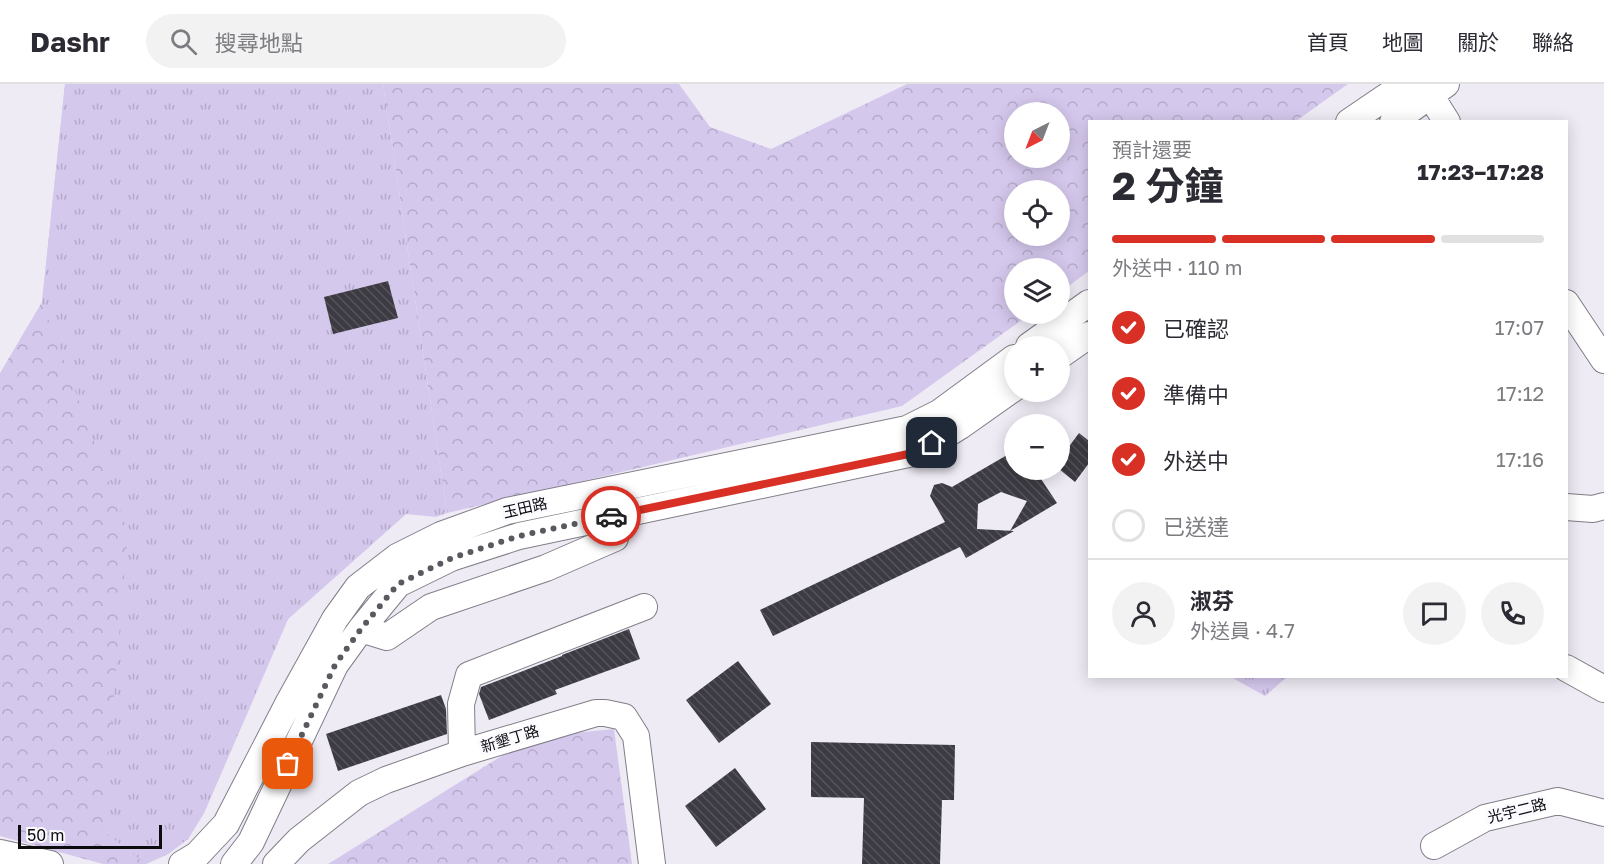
<!DOCTYPE html>
<html lang="zh-TW">
<meta charset="utf-8">
<style>
body{margin:0;font-family:"Golos Text","Noto Sans TC",sans-serif;background:#f2f2f3;color:#2b2b33;height:100vh;display:flex;flex-direction:column;font-size:22px;white-space:nowrap}
*{box-sizing:border-box;margin:0}
p{font-size:20px;color:#7c7c81}
.icon{flex:none;width:33px;height:33px;fill:none;stroke:currentColor;stroke-width:2;stroke-linecap:round;stroke-linejoin:round}
.map{position:relative;flex:1;overflow:hidden}
.details{position:absolute;left:1088px;top:36px;width:480px;height:558px;display:flex;flex-direction:column;background:#fff;border-radius:0px;box-shadow:0 3px 15px #0003}
.details>*{flex:none}
.needle{width:39px;rotate:222deg}
.buttons{position:absolute;left:1004px;top:18px;display:grid;gap:12px}
.buttons a{display:grid;place-items:center;width:66px;height:66px;border-radius:50%;background:#fff;box-shadow:0 3px 15px #0003;font-size:30px}
.scale{position:absolute;left:18px;bottom:15px;width:144px;box-sizing:border-box;padding-left:6px;border:3px solid #0c0b0e;border-top:0;font-size:16px;line-height:21px;white-space:nowrap;color:#0c0b0e;-webkit-text-stroke:4px #fbfafe;paint-order:stroke}
.pin{position:absolute;display:grid;place-items:center;width:51px;height:51px;color:#fff;margin:-26px;border-radius:12px;box-shadow:0 3px 9px #0006}
.courier{position:absolute;display:grid;place-items:center;width:60px;height:60px;margin:-30px;border:4px solid #d93025;border-radius:50%;background:#fff;color:#222;box-shadow:0 2px 8px #0007}
.headline em{font-style:normal;font-weight:700}
.headline div{display:flex;flex-direction:column-reverse}
.headline{display:flex;align-items:center;justify-content:space-between;height:102px;padding:0 24px}
h1{font-size:39px;font-weight:700;line-height:45px}
.bar{display:grid;grid-template-columns:repeat(4,1fr);gap:9px 6px;align-content:center;height:72px;padding:0 24px}
.bar i{height:8px;border-radius:4px;background:#e1e1e2}
.bar .current{background:#d93025}
.bar p{grid-column:span 4}
.line{display:flex;align-items:center;gap:15px;padding:0 24px;border-top:2px solid #e1e1e2}
.line div{flex:1}
.round{display:grid;place-items:center;flex:none;width:63px;height:63px;border-radius:32px;background:#f2f2f3}
ol{padding:0 24px;list-style:none}
li{display:flex;align-items:center;gap:18px;height:66px}
li p{margin-inline-start:auto}
li .icon{padding:6px;border-radius:50%;background:#d93025;color:#fff;stroke-width:4}
li:last-child{color:#7c7c81}
li i{width:33px;height:33px;border:3px solid #e1e1e2;border-radius:50%}
header{display:flex;align-items:center;gap:36px;box-sizing:border-box;height:84px;padding:0 30px;background:#fff;border-bottom:2px solid #e1e1e2}
header strong{font-size:28px}
nav{display:flex;gap:33px;margin-inline-start:auto;font-size:21px}
.search{width:420px;height:54px;background:#f2f2f3;display:flex;align-items:center;gap:15px;box-sizing:border-box;padding:0 21px;border-radius:33px;color:#7c7c81;font-size:22px}
.map>svg:first-child{display:block}
</style>
<header>
<strong>Dashr</strong>
<div class="search"><svg class="icon" aria-label="search" viewBox="0 0 24 24"><circle cx="10" cy="10" r="6"/><path d="M15 15l6 6"/></svg>搜尋地點</div>
<nav><a>首頁</a><a>地圖</a><a>關於</a><a>聯絡</a></nav>
</header>
<div class="map">
<svg width="1604" height="780" viewBox="0 0 1604 780">
<defs>
<pattern id="forest-crowns" width="20" height="18" patternUnits="userSpaceOnUse" patternTransform="scale(1.5)"><rect width="20" height="18" fill="#d5c8ed"/><path d="M2 6a3 3 0 1 1 6 0M12 15a3 3 0 1 1 6 0" fill="none" stroke="#b6aaca"/></pattern>
<pattern id="park-tufts" width="24" height="20" patternUnits="userSpaceOnUse" patternTransform="scale(1.5)"><rect width="24" height="20" fill="#d5c8ed"/><path d="M3 7l-1-3M5 7V3M7 7l1-3M15 17l-1-3M17 17v-4M19 17l1-3" fill="none" stroke="#b6aaca"/></pattern>
<pattern id="building-back-hatch" width="6" height="6" patternUnits="userSpaceOnUse" patternTransform="scale(1.5)"><rect width="6" height="6" fill="#3c3b43"/><path d="M-1 5l2 2M0 0l6 6M5-1l2 2" fill="none" stroke="#54545a"/></pattern>
</defs>
<rect width="100%" height="100%" fill="#efebf5"/>
<path fill="url(#forest-crowns)" fill-rule="evenodd" d="M65 0 406 430 288 535 204 729 188 755 168 770 146 780H103L0 752V289L42 218Z
M383 0H679L710 43 771 65 907 0H1348L1296 37 1089 38V187L1059 209V184H1014V230H1030L902 322 447 429ZM1014 28H1059V74H1014ZM1014 106H1059V152H1014Z
M614 645 632 780H328L532 653Z"/>
<path fill="url(#park-tufts)" d="M65 0H383L447 429 436 433 406 430 288 535 204 729 188 755 168 770 146 780 102 746 128 448 42 218Z
M1231 593H1287L1265 612Z"/>
<path fill="url(#building-back-hatch)" d="M388 197 398 234 333 250 324 213Z
M1079 349 1089 357V379L1075 398 1059 385V376Z
M1014 367V386H1035L1057 419 1010 447 1027 417 1001 408 978 420 977 445 1014 447 966 474 960 463 773 552 760 526 945 438 930 412 934 401 942 399 952 403Z
M629 545 640 575 555 606 557 610 489 636 479 610 481 603 562 572V571Z
M738 577 771 620 719 659 686 616Z
M441 611 446 625 447 650 338 687 326 650Z
M811 658 955 661 954 716H942L940 780H862L864 714 811 713Z
M735 684 766 725 716 763 685 722Z"/>
<g fill="none" stroke-linecap="round" stroke-linejoin="round">
<g stroke="#827e88" stroke-width="28">
<path id="minor" d="M1417 0 1430 11 1447 38
M1349 38 1405 0
M1393 38 1446 0
M1566 219 1604 276
M1029 262 1089 219
M1059 272 1089 251
M1566 423 1593 425 1604 422
M361 545 387 553 431 523 546 484 615 454
M1566 584 1604 605
M462 669 461 620 469 591 644 523
M1434 762 1485 734 1558 717 1604 729
M0 769 50 780
M182 780 197 771 226 740 289 618 335 535 358 503 397 473 441 451 507 427 907 345 939 329 1014 274
M234 780 251 758 335 581 361 545 398 500 451 474 519 452 918 368 960 342 1014 304
M276 780 299 756 359 709 386 696 462 669 596 629H605L624 633 636 652 652 780"/>
</g>
<use href="#minor" stroke="#fff" stroke-width="26"/>
</g>
<g fill="none" stroke-linecap="round" stroke-linejoin="round">
<path stroke="#5b595f" stroke-width="6" stroke-dasharray="0 10.8" d="M288 680 335 581 361 545 398 500 452 474 519 452 611 432"/>
<path stroke="#d93025" stroke-width="8" d="M611 432 918 368 932 359"/>
</g>
<g text-anchor="middle" stroke-width="6" stroke-linejoin="round" paint-order="stroke">
<g font-size="15" fill="#0c0b0e" stroke="#fbfafe">
<text transform="translate(525 424) rotate(-13)" y="5">玉田路</text>
<text transform="translate(510 655) rotate(-17)" y="5">新墾丁路</text>
<text transform="translate(1517 727) rotate(-14)" y="5">光宇二路</text>
</g>
</g>
</svg>
<div class="buttons">
<a><svg class="needle" viewBox="-14 -14 28 28"><path d="M0-13l5 13h-10z" fill="#e53935"/><path d="M0 13l5-13h-10z" fill="#7c7c81"/></svg></a>
<a><svg class="icon" aria-label="locate" viewBox="0 0 24 24"><circle cx="12" cy="12" r="6"/><path d="M12 2v4M12 18v4M2 12h4M18 12h4"/></svg></a>
<a><svg class="icon" aria-label="layers" viewBox="0 0 24 24"><path d="M12 4l9 5-9 5-9-5zM3 14l9 5 9-5"/></svg></a>
<a>+</a>
<a>−</a>
</div>
<div class="scale">50 m</div>
<div class="pin" style="left:288px;top:680px;background:#ea580c"><svg class="icon" aria-label="bag" viewBox="0 0 24 24"><path d="M5 8h14l-1 12H6zM9 8a3 3 0 0 1 6 0"/></svg></div>
<div class="pin" style="left:932px;top:359px;background:#1f2937"><svg class="icon" aria-label="home" viewBox="0 0 24 24"><path d="M3 11l9-7 9 7M6 9v11h12V9"/></svg></div>
<div class="courier" style="left:611px;top:432px"><svg class="icon" aria-label="car" viewBox="0 0 24 24"><path d="M5 17H2v-5l4-1 3-4h7l3 4 3 1v5h-3M9 17h6M6 11h13"/><circle cx="7" cy="17" r="2"/><circle cx="17" cy="17" r="2"/></svg></div>
<section class="details">
<div class="headline"><div><h1>2 分鐘</h1><p>預計還要</p></div><em>17:23–17:28</em></div>
<div class="bar"><i class="current"></i><i class="current"></i><i class="current"></i><i></i><p>外送中 · 110 m</p></div>
<ol>
<li><svg class="icon" aria-label="check" viewBox="0 0 24 24"><path d="M5 12l5 5 9-10"/></svg>已確認<p>17:07</p></li>
<li><svg class="icon" aria-label="check" viewBox="0 0 24 24"><path d="M5 12l5 5 9-10"/></svg>準備中<p>17:12</p></li>
<li><svg class="icon" aria-label="check" viewBox="0 0 24 24"><path d="M5 12l5 5 9-10"/></svg>外送中<p>17:16</p></li>
<li><i></i>已送達</li>
</ol>
<div class="line" style="height:108px"><a class="round"><svg class="icon" aria-label="person" viewBox="0 0 24 24"><circle cx="12" cy="8" r="4"/><path d="M4 21q1-7 8-7t8 7"/></svg></a><div><b>淑芬</b><p>外送員 · 4.7</p></div><a class="round"><svg class="icon" aria-label="chat" viewBox="0 0 24 24"><path d="M4 5h16v11H9l-5 4z"/></svg></a><a class="round"><svg class="icon" aria-label="phone" viewBox="0 0 24 24"><path d="M5 4h4l2 5-3 2q2 4 5 5l2-3 5 2v4C11 20 4 13 5 4z"/></svg></a></div>
</section>
</div>
